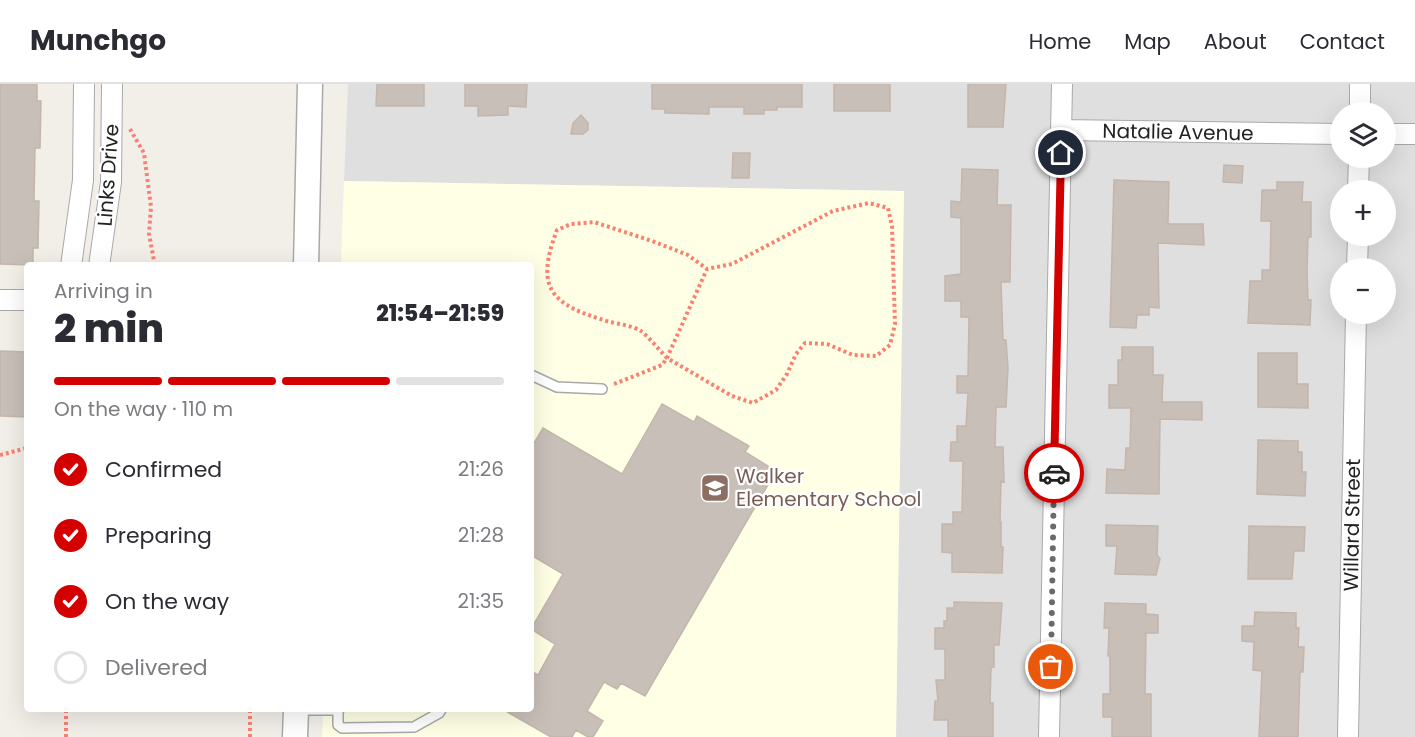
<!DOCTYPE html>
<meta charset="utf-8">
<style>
body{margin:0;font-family:Poppins,sans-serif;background:#f2f2f3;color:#2b2b33;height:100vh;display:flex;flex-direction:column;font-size:22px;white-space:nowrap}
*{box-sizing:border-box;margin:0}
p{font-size:20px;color:#7c7c81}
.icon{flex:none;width:33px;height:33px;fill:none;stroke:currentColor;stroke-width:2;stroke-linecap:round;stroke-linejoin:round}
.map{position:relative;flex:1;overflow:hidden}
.sheet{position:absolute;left:24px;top:178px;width:510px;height:450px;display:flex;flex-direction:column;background:#fff;border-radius:6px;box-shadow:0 6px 24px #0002}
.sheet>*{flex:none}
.fabs{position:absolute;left:1330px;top:18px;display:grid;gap:12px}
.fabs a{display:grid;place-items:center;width:66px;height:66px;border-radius:50%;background:#fff;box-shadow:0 6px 24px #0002;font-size:30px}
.pin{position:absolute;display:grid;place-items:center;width:51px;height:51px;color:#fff;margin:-26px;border:3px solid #fff;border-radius:50%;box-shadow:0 2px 6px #0007}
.courier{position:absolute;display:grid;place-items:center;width:60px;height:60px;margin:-30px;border:4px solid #d40000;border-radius:50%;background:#fff;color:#222;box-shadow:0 2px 8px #0007}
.head em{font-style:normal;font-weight:800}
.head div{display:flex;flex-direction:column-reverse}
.head{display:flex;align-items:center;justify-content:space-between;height:102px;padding:0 30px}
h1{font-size:39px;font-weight:800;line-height:45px}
.bar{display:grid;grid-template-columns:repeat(4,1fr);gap:9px 6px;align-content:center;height:72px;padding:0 30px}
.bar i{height:8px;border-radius:4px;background:#e1e1e2}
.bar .selected{background:#d40000}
.bar p{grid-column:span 4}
ol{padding:0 30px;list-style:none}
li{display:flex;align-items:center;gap:18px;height:66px}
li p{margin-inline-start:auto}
li .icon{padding:6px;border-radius:50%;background:#d40000;color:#fff;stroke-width:4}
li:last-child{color:#7c7c81}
li i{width:33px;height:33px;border:3px solid #e1e1e2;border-radius:50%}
header{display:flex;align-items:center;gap:36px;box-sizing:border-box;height:84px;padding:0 30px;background:#fff;border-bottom:2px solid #e1e1e2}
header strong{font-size:28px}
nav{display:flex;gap:33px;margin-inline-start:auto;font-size:21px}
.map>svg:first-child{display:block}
</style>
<header>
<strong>Munchgo</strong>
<nav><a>Home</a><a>Map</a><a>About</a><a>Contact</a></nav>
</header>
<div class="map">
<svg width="1415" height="653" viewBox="0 0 1415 653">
<rect width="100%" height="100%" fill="#f2efe9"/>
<path fill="#e0dfdf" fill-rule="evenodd" d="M348 0H1415V653H896L903 107 344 97ZM1341 28H1386V74H1341ZM1341 106H1386V152H1341ZM1341 184H1386V230H1341Z"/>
<path fill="#ffffe5" d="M344 97 904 107 896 653H322L323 626H531V182L341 181Z"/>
<path fill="#c7bfb8" stroke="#c4b6ab" stroke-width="1.5" d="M0 0H37V17H41L40 64H35L34 117H39L38 164H33V181L0 180Z
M377 0H424V22H376Z
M465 0H527L526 23 508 22V31L478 32V22H465Z
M652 0H802V23H777V26H764V30H744V23H709V30L665 29V25H652Z
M834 0H890V27H834Z
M968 0H1006L1003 43H968Z
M581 31 588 39V46L583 50H571L573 39Z
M733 69H750L749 94H732Z
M1224 81 1243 82 1242 99 1223 98Z
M962 85 998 86 997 121H1011L1010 198H1001L1003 256H1006L1008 284 1006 323H996L995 363H1003L1004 398 1001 397 1000 438H1001V463H1003L1002 489 952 488V469L942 468V440H953V428H962L963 377H950L951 358H957V342H966L968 309H957V292H968L969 233H961V217H945V192L961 190V134L951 133V117L961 118Z
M1114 96 1169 98 1168 140H1203L1204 161 1158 159 1159 224 1149 223V231H1137L1136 244 1110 243Z
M1277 98H1303L1302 118H1311V153H1308L1307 187 1308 216H1311L1310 241 1248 239 1250 197H1262V186H1270L1271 137H1261L1262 106H1277Z
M1122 263H1153V291H1163L1162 318H1202V336L1160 335 1159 410 1106 409 1107 385 1125 386 1126 364H1130L1131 324H1109V301H1118V276H1122Z
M0 267 27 268V333L0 332Z
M1258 269H1297V300H1308V324L1258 323Z
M662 320 694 338 697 332 749 362 745 368 776 387 645 612 621 599 617 605 604 598 587 627 603 637 593 653H588L576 646 572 653H551L504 626H531V587L538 591 555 560 531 545 563 490 531 471V364L543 344 622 390Z
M1258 356 1298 357V368H1302V388H1306L1305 412 1257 410Z
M1106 441 1158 442 1157 471 1160 475 1156 491 1115 490 1117 462H1106Z
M1249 442 1305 443 1304 467H1294L1292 495H1248Z
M954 518 1002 519 999 561H994V583H991L990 619H993V653H948V636H934L935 617H938L936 596H945V565H935V544H944V537H947V524H954Z
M1105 519 1146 520V530L1158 531V549H1146L1145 610H1151V653H1112V633H1103V610H1110V572H1108L1109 544H1104Z
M1255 528 1296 529V544H1299L1298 563H1304L1303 588H1300L1298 653H1259L1262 587 1253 586 1254 558 1242 557V542H1254Z"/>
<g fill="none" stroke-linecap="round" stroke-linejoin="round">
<g stroke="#a9a9a9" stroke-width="12">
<path id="service" d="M531 291 557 303 602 305
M296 626H339
M338 626V641L342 644 414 643 439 629 441 626"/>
</g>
<g stroke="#a9a9a9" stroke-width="22">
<path id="minor" d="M1360 28V0
M1061 46 1341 50
M1386 50H1415
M1358 106 1359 74
M71 182 83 96 84 0
M99 182 111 98 112 0
M1357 184 1358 152
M0 216H27
M1049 653 1062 0
M1348 653 1356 230"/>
</g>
<g stroke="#a9a9a9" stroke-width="27">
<path id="tertiary" d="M306 182 310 0
M295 653 296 626"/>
</g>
<path stroke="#fa8072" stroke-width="4" stroke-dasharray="3 3" stroke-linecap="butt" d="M130 45 144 69 151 123 149 150 155 182
M614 300 662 281 667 274C659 266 650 254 641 247 633 242 619 240 610 238 552 221 534 206 557 146L571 140 594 138 652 157 688 171 707 185 732 180 833 127 869 119 888 124 892 142 895 240 890 261 876 272 853 271 827 260 805 259 796 270 787 290 776 306 753 319 732 312 667 274 707 185
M0 371 27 364
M66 653V626
M250 653V626"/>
<use href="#service" stroke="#fff" stroke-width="9"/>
<use href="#minor" stroke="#fff" stroke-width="20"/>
<use href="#tertiary" stroke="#fff" stroke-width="24"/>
</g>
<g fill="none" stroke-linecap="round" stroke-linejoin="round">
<path stroke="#6b6a68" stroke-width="6" stroke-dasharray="0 10.8" d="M1051 583 1054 389"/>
<path stroke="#d40000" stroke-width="8" d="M1054 389 1061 69"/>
</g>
<defs>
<g id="school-square" transform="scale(1.5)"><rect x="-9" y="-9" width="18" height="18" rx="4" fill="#8d6e63" stroke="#fff"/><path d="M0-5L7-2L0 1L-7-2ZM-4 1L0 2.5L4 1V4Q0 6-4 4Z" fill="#fff"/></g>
</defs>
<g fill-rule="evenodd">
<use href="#school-square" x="715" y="404"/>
</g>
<g text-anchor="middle" stroke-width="4.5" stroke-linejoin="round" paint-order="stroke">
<g font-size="20" fill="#222" stroke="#fff">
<text transform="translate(1178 48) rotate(1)" y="7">Natalie Avenue</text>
<text transform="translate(108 91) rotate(-86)" y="7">Links Drive</text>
<text transform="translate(1352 441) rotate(-89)" y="7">Willard Street</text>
</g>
<g font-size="20" fill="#785e54" stroke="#fff" text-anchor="start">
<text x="736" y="399">Walker<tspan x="736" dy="23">Elementary School</tspan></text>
</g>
</g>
</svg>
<div class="fabs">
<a><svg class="icon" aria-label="layers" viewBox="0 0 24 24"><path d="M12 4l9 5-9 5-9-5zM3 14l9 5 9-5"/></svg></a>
<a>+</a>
<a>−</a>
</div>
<div class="pin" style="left:1051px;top:583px;background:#ea580c"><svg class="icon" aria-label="bag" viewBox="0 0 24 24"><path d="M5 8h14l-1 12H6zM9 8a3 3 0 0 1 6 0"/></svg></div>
<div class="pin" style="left:1061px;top:69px;background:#1f2937"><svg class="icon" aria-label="home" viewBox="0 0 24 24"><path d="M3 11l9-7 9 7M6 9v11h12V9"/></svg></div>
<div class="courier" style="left:1054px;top:389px"><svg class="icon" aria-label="car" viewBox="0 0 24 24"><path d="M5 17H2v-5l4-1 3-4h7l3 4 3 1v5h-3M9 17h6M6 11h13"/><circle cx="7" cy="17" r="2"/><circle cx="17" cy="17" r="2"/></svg></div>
<section class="sheet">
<div class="head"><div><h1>2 min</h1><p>Arriving in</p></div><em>21:54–21:59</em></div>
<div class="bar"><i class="selected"></i><i class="selected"></i><i class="selected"></i><i></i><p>On the way · 110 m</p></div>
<ol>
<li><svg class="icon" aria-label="check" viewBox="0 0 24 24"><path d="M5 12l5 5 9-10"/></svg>Confirmed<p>21:26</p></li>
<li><svg class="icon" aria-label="check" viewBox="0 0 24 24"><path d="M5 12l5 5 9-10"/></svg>Preparing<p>21:28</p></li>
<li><svg class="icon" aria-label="check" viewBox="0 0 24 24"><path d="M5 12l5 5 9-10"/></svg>On the way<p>21:35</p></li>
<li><i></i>Delivered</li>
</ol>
</section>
</div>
